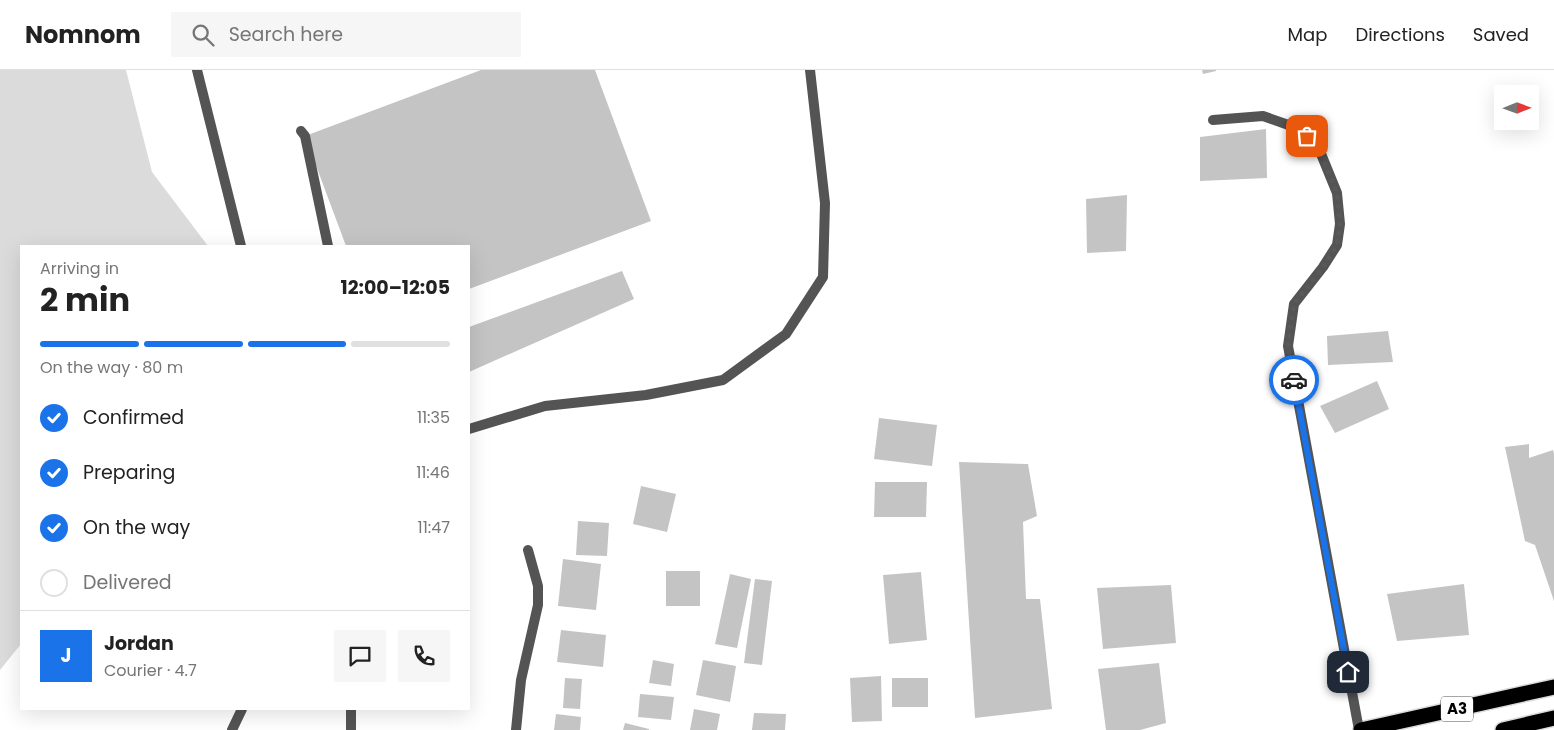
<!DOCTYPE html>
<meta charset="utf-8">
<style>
body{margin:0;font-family:Poppins,sans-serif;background:#f6f6f6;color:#222;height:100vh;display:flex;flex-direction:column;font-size:19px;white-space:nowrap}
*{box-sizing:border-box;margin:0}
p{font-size:16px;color:#767676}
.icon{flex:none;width:28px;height:28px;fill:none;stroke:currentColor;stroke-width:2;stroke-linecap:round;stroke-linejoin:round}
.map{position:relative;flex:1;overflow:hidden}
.side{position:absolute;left:20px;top:175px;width:450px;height:465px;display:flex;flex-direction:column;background:#fff;border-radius:0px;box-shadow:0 5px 20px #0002}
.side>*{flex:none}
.needle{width:32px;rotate:89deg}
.tools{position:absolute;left:1494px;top:15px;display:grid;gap:10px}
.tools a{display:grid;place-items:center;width:45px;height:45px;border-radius:0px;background:#fff;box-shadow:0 5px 20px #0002;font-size:25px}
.pin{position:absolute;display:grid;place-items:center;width:42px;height:42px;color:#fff;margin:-21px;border-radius:10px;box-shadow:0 2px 8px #0006}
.courier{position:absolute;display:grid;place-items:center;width:50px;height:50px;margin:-25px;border:4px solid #1a73e8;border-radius:50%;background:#fff;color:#222;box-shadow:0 1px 6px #0007}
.head em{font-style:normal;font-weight:700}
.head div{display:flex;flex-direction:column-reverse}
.head{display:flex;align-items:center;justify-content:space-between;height:85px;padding:0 20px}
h1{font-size:32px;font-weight:700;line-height:38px}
.bar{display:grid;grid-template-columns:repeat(4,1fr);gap:8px 5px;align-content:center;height:60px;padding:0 20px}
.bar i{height:6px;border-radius:4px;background:#e0e0e0}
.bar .current{background:#1a73e8}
.bar p{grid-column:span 4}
.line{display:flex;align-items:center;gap:12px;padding:0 20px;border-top:1px solid #e0e0e0}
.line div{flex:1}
.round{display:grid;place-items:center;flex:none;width:52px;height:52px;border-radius:0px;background:#f6f6f6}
ol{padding:0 20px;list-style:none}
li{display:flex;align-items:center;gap:15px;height:55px}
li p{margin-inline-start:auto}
li .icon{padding:5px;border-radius:50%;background:#1a73e8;color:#fff;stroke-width:4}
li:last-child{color:#767676}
li i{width:28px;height:28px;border:2px solid #e0e0e0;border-radius:50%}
header{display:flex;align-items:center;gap:30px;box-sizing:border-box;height:70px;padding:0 25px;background:#fff;border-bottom:1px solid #e0e0e0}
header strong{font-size:24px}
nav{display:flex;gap:28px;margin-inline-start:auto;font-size:18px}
.search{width:350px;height:45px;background:#f6f6f6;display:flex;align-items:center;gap:12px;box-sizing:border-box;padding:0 18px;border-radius:0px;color:#767676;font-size:19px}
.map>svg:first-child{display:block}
</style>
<header>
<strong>Nomnom</strong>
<div class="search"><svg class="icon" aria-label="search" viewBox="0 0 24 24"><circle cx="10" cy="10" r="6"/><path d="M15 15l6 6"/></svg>Search here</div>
<nav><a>Map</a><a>Directions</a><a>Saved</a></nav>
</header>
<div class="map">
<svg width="1554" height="660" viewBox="0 0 1554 660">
<rect width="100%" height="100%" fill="#fff"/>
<path fill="#dbdbdb" d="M0 0H126L152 102 208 176H21V574L0 600Z"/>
<path fill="#c4c4c4" d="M481 0H595L651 151 469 219V176H346L305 66Z
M1202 0H1216V1L1203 4Z
M1266 59 1267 108 1200 111V67Z
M1127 125 1126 181 1087 183 1086 129Z
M622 201 634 229 469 302V257Z
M1388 261 1393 292 1328 295 1327 266Z
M1377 311 1389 339 1335 363 1320 336Z
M879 348 937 355 932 396 874 389Z
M1529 374V388L1553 380 1554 384V531L1535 475 1525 471 1505 377Z
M959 392 1028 394 1037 446 1023 452 1026 529H1040L1052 639 975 648Z
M875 412H927L926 447H874Z
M641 416 676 424 667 462 633 454Z
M578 451 609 453 607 486 576 485Z
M563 489 601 494 596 540 558 536Z
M666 501H700V536H666Z
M921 502 927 570 889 574 883 505Z
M730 504 751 509 737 578 715 574Z
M755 509 772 511 762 595 744 593Z
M1464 514 1469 565 1397 571 1387 524Z
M1171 515 1176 573 1103 579 1097 518Z
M561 560 606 565 603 597 557 592Z
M653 590 674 594 671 616 649 613Z
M703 590 736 596 730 632 696 625Z
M1159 593 1166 653 1140 660H1106L1098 599Z
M881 606 882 651 852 652 850 608Z
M565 608 582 609 580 639 563 638Z
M892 608H928V637H892Z
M640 624 674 627 671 650 638 647Z
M694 639 720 644 717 660H690Z
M754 643 786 644 785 660H752Z
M556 644 581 647 580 660H554Z
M625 653 649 659V660H623Z"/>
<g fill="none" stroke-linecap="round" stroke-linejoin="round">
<g stroke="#dbdbdb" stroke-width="18">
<path id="highway" d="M1361 660 1554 617
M1503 660 1554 648"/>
</g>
<path stroke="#545454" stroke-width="10" d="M301 61 305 66 328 176
M469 359 545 336 646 325 723 310 786 264 823 207 825 133 810 0
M351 660V639"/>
<path stroke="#545454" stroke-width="10" d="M197 0 241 176
M1213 50 1263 46 1297 58 1317 74 1337 123 1340 154 1337 175 1323 197 1294 234 1288 276 1359 660
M232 660 242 639
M516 660 521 610 538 535V516L528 480"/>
<use href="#highway" stroke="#000" stroke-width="15"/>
</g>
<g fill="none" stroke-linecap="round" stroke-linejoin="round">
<path stroke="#595959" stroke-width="5" stroke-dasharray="0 9" d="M1294 310 1288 276 1294 234 1323 197 1337 175 1340 154 1337 123 1317 74 1307 66"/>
<path stroke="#1a73e8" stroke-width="6" d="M1294 310 1348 602"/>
</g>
<g text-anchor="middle" stroke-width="5" stroke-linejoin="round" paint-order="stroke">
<rect fill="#fff" stroke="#4c4c4c" stroke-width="1" x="1441" y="626.5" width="32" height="25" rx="4"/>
<g font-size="15" font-weight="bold" fill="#000">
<text x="1457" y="644">A3</text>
</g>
</g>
</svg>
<div class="tools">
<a><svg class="needle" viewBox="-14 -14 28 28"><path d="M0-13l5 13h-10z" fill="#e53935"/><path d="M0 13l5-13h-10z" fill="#767676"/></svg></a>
</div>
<div class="pin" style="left:1307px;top:66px;background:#ea580c"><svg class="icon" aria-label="bag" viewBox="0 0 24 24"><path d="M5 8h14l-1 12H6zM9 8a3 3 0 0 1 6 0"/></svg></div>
<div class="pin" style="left:1348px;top:602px;background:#1f2937"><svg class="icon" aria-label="home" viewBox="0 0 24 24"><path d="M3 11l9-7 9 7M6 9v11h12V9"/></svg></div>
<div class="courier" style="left:1294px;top:310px"><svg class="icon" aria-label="car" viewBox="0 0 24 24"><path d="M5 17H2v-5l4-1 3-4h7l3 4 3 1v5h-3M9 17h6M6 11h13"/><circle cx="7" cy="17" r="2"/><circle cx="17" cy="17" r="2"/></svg></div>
<section class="side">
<div class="head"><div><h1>2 min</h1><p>Arriving in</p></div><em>12:00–12:05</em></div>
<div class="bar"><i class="current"></i><i class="current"></i><i class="current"></i><i></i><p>On the way · 80 m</p></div>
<ol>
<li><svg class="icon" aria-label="check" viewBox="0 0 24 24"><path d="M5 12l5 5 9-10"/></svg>Confirmed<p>11:35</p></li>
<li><svg class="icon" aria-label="check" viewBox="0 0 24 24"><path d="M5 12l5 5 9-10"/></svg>Preparing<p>11:46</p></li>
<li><svg class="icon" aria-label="check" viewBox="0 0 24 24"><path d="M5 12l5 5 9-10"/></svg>On the way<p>11:47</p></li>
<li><i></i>Delivered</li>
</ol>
<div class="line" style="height:90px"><b class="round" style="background:#1a73e8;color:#fff">J</b><div><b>Jordan</b><p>Courier · 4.7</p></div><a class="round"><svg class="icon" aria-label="chat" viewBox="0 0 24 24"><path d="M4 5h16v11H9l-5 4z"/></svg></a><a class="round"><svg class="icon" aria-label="phone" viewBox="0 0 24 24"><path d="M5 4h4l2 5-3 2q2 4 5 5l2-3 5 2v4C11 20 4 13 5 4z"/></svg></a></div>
</section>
</div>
